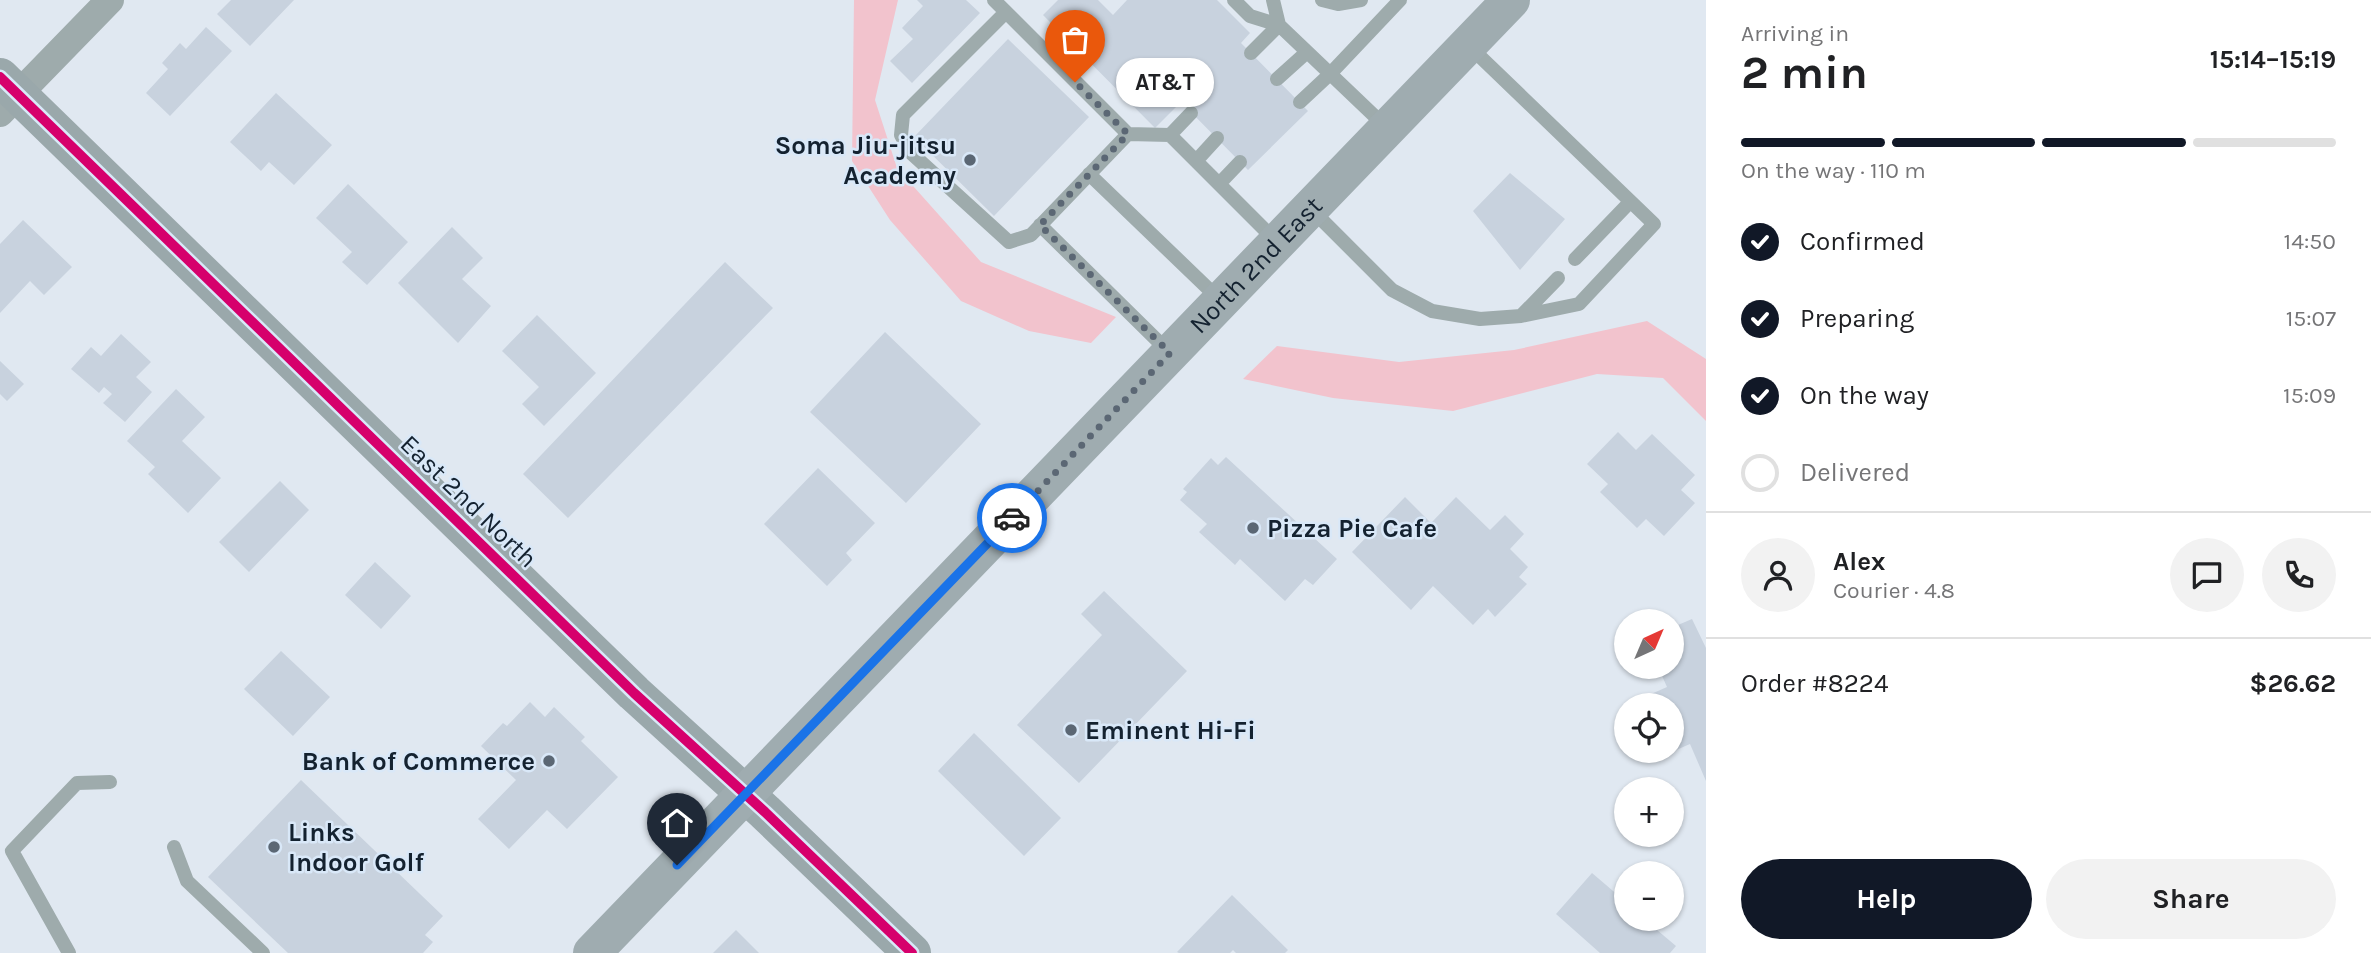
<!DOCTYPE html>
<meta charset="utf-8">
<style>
body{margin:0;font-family:Karla,sans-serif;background:#f2f2f2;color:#202124;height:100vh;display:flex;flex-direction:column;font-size:26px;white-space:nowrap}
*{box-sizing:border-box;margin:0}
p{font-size:23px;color:#757577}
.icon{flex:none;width:38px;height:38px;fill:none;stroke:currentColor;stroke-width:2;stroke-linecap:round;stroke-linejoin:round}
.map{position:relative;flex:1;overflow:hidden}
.panel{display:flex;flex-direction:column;background:#fff;width:665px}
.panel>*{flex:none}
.needle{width:46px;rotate:44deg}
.buttons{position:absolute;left:1614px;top:609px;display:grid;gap:14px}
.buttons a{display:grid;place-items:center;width:70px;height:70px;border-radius:50%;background:#fff;box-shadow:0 2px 5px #0004;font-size:35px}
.pin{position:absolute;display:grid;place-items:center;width:60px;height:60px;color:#fff;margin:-72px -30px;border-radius:50% 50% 50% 0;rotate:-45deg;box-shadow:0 0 7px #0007}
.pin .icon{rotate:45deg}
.courier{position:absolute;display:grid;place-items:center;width:70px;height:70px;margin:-35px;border:5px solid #1a73e8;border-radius:50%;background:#fff;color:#222;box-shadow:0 2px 9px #0007}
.bubble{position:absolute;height:49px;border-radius:24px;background:#fff;box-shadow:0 2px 5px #0004;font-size:23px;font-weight:700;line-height:49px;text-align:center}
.head em{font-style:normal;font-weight:700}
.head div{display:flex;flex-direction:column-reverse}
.head{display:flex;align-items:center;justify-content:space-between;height:119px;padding:0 35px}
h1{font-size:46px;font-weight:700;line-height:52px}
.bar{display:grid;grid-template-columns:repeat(4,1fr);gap:10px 7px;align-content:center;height:84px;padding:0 35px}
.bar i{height:9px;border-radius:5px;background:#e0e0e0}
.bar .on{background:#111827}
.bar p{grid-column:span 4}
.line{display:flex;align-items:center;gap:18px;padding:0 35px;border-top:2px solid #e0e0e0}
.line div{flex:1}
.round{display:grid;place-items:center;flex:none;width:74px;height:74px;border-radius:37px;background:#f2f2f2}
ol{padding:0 35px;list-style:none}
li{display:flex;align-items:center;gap:21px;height:77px}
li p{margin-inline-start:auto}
li .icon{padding:7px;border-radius:50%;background:#111827;color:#fff;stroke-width:4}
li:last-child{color:#757577}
li i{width:38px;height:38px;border:4px solid #e0e0e0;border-radius:50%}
.cta{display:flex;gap:14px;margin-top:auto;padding:14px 35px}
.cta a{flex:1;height:80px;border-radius:42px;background:#111827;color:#fff;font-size:28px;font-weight:700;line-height:80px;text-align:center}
.cta a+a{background:#f2f2f2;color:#202124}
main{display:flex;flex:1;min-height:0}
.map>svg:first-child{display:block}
</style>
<main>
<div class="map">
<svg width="1706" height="953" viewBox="0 0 1706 953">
<rect width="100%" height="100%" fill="#e0e8f1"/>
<path fill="#f2c3cd" d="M854 0H898L875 100 897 168 981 262 1116 317 1091 343 1029 331 961 301 890 220 852 161Z
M1647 321 1706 359V421L1663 378 1597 374 1453 411 1333 398 1243 379 1277 346 1399 362 1514 350Z"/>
<path fill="#c8d2de" d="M231 0H294L250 46 217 14Z
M917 0H966L980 13 912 83 890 61 913 39 902 28 923 6Z
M1058 0H1098L1113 15 1127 0H1217L1250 33 1241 43 1308 111 1248 170 1181 102 1155 128 1043 15Z
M206 27 232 51 170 116 146 93 168 69 162 63 180 43 186 49Z
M1008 39 1089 117 994 216 914 137Z
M276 93 332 145 294 185 269 162 261 171 230 142Z
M1510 173 1565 219 1520 270 1473 211Z
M348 184 408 242 367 285 342 262 352 252 316 218Z
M23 220 72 267 44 295 30 281 0 313V244Z
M452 227 483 258 462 279 491 306 458 343 398 283Z
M725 262 773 308 568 518 523 474Z
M537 315 596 373 544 426 522 404 539 387 502 351Z
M885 332 981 424 906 503 810 412Z
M121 334 151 362 136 377 152 392 125 422 103 403 112 394 104 387 99 393 71 369 91 347 101 356Z
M0 361 24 384 7 401 0 394Z
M176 389 205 417 182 441 221 478 188 513 148 474 155 467 127 441Z
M1618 432 1636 450 1652 434 1695 475 1681 490 1695 503 1664 536 1646 519 1637 528 1600 492 1608 484 1587 464Z
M1226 457 1337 559 1313 585 1305 579 1285 601 1240 559 1235 565 1199 532 1207 524 1180 500 1187 492 1183 489 1211 458 1218 465Z
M818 468 875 523 846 553 852 560 827 586 764 524Z
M280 481 309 510 249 572 219 542Z
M1405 497 1431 523 1456 497 1490 530 1505 515 1524 534 1510 549 1528 567 1519 577 1527 584 1495 617 1488 609 1473 625 1433 586 1411 610 1352 552Z
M375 562 411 596 381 629 345 595Z
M1104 591 1187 671 1079 783 1017 725 1102 635 1081 614Z
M1692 619 1706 648V781L1690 744 1658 758 1655 751H1671V705H1635L1633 702 1667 687 1658 667H1671V628Z
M281 651 330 697 293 736 244 689Z
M530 702 545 717 554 707 585 737 581 741 618 777 567 829 547 810 509 849 478 819 516 780 481 746 503 723 507 726Z
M974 733 1061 818 1024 856 938 771Z
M301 780 443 916 425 935 433 942 423 953H288L208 877Z
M1592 873 1626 902V919H1644L1676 946 1670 953H1600L1556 914Z
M1232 895 1288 950 1285 953H1236L1233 950 1230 953H1179L1177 952Z
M736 930 759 953H713Z"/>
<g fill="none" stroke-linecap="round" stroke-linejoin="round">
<path stroke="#9eabac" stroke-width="14" d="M994 0 1128 134 1170 135 1277 242
M1234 0 1250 16 1279 25 1251 53
M1273 0 1279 25 1386 127
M1322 0 1338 4 1361 0
M1006 12 903 115 901 135 910 152 1009 242 1031 235 1128 134
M1277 79 1307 52
M1300 102 1330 74 1400 0
M1170 135 1191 113
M1196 161 1217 138
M1089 174 1220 300
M1219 184 1240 162
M1311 209 1392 290 1432 311 1480 319 1521 316 1579 304 1654 224 1468 45
M1040 225 1169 352
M1575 259 1630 202
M1521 316 1558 278
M174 847 187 881 263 953
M69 953 12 851 77 783 110 782"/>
<path stroke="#9eabac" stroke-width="28" d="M0 113 110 0"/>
<path stroke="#9aa8ab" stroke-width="38" d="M0 77 634 693 765 812 912 953"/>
<path stroke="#9facb0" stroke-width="38" id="s1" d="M592 953 1511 0"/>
<g stroke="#d9e8f8" stroke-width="15">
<path id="cycleway" d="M0 77 634 693 765 812 912 953"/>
</g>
<use href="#cycleway" stroke="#d6006c" stroke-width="10"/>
</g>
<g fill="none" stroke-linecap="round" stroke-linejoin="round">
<path stroke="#5b6774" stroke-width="7" stroke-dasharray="0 12.6" d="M1012 518 1170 353 1040 225 1128 134 1075 82"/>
<path stroke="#1a73e8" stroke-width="9" d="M677 865 1012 518"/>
</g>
<g fill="#5b6774" stroke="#d9e8f8" stroke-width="2.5">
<circle cx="970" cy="160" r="7"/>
<circle cx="1253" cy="528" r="7"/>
<circle cx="1071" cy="730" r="7"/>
<circle cx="549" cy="761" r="7"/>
<circle cx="274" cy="847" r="7"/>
</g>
<g text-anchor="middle" stroke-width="5" stroke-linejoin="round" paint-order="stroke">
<g font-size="26" font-weight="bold" fill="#142230" stroke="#d9e8f8" text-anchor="start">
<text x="956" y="154" text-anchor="end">Soma Jiu-jitsu<tspan x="956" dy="30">Academy</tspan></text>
<text x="1267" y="537">Pizza Pie Cafe</text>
<text x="1085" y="739">Eminent Hi-Fi</text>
<text x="535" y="770" text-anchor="end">Bank of Commerce</text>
<text x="288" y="841">Links<tspan x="288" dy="30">Indoor Golf</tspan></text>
</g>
<g font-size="26" fill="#142230" stroke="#d9e8f8">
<text dy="9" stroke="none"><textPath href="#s1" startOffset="956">North 2nd East</textPath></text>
<text transform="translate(469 501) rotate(44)" y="9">East 2nd North</text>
</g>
</g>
</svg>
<div class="buttons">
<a><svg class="needle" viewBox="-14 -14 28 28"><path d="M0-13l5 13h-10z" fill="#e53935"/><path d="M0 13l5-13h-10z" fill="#757577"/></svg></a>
<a><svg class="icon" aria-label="locate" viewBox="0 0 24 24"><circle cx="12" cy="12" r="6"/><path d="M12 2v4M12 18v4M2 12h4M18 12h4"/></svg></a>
<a>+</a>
<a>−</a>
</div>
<div class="pin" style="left:1075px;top:82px;background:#ea580c"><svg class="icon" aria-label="bag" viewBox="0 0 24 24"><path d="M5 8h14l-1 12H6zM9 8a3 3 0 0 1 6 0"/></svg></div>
<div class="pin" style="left:677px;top:865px;background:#1f2937"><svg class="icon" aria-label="home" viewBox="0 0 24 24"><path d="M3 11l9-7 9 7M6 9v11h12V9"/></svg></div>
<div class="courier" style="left:1012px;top:518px"><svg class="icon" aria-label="car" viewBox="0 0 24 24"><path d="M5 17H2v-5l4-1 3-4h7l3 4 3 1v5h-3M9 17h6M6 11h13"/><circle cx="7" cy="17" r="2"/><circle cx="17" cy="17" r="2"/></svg></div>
<div class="bubble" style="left:1116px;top:58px;width:98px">AT&amp;T</div>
</div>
<section class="panel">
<div class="head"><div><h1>2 min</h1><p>Arriving in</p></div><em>15:14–15:19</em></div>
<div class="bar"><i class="on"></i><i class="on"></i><i class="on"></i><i></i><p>On the way · 110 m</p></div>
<ol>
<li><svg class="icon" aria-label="check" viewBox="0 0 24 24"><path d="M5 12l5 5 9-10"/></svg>Confirmed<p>14:50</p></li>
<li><svg class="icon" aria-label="check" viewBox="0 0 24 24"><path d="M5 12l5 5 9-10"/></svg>Preparing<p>15:07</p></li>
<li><svg class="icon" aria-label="check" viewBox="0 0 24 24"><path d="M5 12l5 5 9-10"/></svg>On the way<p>15:09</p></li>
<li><i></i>Delivered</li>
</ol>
<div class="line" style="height:126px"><a class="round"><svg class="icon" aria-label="person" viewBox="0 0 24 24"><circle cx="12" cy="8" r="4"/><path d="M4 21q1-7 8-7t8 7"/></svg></a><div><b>Alex</b><p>Courier · 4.8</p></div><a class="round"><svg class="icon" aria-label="chat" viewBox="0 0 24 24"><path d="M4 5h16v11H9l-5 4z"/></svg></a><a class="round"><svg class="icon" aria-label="phone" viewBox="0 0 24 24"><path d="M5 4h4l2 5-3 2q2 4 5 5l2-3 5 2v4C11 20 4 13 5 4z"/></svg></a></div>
<div class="line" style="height:91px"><div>Order #8224</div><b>$26.62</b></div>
<div class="cta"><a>Help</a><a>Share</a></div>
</section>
</main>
